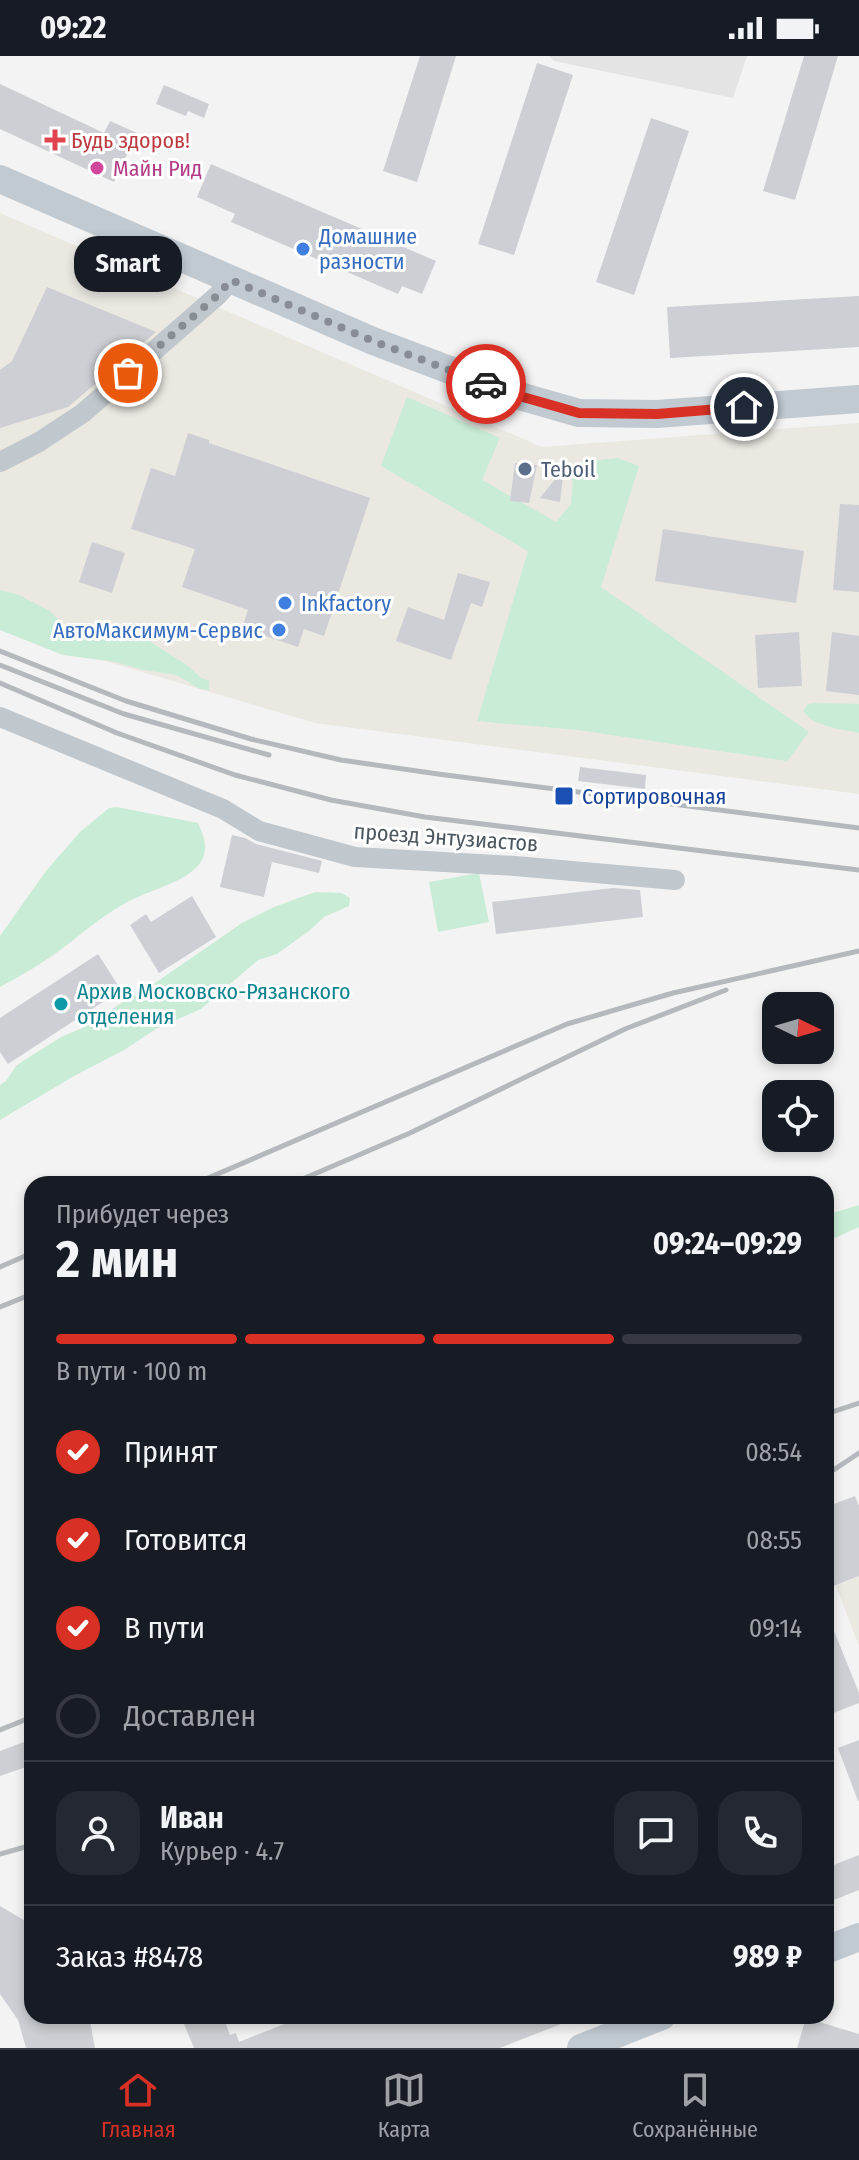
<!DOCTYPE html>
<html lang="ru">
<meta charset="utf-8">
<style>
body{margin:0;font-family:"Fira Sans Condensed",sans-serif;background:#242831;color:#f1f3f6;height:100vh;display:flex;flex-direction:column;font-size:30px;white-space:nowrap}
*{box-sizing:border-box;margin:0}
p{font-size:26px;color:#9ea1a6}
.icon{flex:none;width:44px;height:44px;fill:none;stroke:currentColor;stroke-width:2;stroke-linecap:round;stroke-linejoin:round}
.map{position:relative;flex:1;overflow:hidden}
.sheet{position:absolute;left:24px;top:1120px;width:810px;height:848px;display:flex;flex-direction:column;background:#171b24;border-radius:24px;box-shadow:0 4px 12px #0003}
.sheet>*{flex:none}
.needle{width:52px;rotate:95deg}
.buttons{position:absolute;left:762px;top:936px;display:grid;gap:16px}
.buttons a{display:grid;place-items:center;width:72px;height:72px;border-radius:16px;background:#171b24;box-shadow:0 4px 12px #0003;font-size:40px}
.pin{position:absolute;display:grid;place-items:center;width:68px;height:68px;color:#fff;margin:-34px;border:4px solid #fff;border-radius:50%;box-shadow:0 2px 8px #0007}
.courier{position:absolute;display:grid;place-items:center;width:80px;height:80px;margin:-40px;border:6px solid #d93025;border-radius:50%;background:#fff;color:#222;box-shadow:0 2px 10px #0007}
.bubble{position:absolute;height:56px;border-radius:24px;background:#171b24;box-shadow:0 4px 12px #0003;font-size:26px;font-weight:700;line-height:56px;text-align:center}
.summary em{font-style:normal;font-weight:700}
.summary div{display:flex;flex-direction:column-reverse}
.summary{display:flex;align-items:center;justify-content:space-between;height:136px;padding:0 32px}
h1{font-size:52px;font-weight:700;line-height:60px}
.bar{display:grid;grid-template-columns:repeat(4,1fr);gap:12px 8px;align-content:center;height:96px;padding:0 32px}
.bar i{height:10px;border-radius:6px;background:#363941}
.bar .selected{background:#d93025}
.bar p{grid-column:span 4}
.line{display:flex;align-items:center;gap:20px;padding:0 32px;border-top:2px solid #363941}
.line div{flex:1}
.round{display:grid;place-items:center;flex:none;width:84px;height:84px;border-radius:24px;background:#242831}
ol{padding:0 32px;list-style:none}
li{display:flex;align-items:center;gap:24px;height:88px}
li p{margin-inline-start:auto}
li .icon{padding:8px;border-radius:50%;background:#d93025;color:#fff;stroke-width:4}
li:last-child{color:#9ea1a6}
li i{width:44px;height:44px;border:4px solid #363941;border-radius:50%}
.status{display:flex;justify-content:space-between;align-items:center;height:56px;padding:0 40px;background:#171b24;direction:ltr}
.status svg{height:22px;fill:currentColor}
.tab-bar{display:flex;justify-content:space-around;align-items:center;height:112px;border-top:2px solid #363941;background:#171b24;font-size:22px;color:#9ea1a6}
.tab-bar a{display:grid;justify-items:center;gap:4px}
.tab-bar .selected{color:#d93025}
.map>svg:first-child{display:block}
</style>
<div class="status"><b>09:22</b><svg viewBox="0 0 49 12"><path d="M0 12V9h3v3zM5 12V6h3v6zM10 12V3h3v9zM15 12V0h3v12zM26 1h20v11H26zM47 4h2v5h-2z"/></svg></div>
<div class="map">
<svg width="859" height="1992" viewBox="0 0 859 1992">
<rect width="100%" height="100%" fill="#f4f3f3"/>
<path fill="#eae8e1" d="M0 157 542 391 859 367V738L315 667 0 574Z
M859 1520V1590L836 1530Z"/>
<path fill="#e5e4e4" d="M549 0H747L733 42 554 5Z"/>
<path fill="#c8ecd5" d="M407 341 500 382 482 424 556 466 571 448 574 407 618 402 639 410 601 531 809 676 787 705 578 674 477 665 528 495 381 410Z
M0 534 19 539 50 555 63 569 71 571 89 568 115 579 149 585 187 609 200 621 209 625V634L200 633 177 619 144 614 116 606 63 599 0 574Z
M817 647 859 648V677C840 673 815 671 803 655L808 648Z
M117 751 198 767C203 779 208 788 203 802 193 823 160 831 140 840 111 852 88 873 63 892 43 907 22 919 0 931V880L46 815 80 776 109 752Z
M479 817 489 866 438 876 429 826Z
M315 836 342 837 350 842 349 850 324 861 309 875 277 898 258 904 201 953 156 973 124 994 74 1020 0 1064V1029L6 1025 16 1010 23 1005 61 981 85 971 126 944 142 936 242 867 274 851Z
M859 1149V1171L826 1186V1159Z"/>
<path fill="#cdcfd4" d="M420 0H456L417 126 383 115Z
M804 0H838L795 144 763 135Z
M537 7 573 19 514 199 478 188Z
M0 28 104 77 110 65 137 77 114 126 0 73Z
M164 29 209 48 204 62 188 55 186 60 156 48Z
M651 62 689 75 634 239 596 226Z
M211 108 436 205 422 238 402 230 398 238 231 166 235 158 197 141Z
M47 231 156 276 68 351 0 372V314L12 305Z
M859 240V291L670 302 667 251Z
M188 377 209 384V387L370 442 324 580 304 573 298 591 242 572 248 554 182 531 195 493 131 473 151 412 175 420Z
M515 407 537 409 529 447 510 445Z
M564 412 560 446 540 442Z
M840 448 859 449V536L833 534Z
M663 473 804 495 796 547 655 525Z
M92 486 125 497 112 537 79 526Z
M458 517 490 526 482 551 471 547 451 604 396 585 408 551 444 564Z
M799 576 802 630 758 632 755 579Z
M832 576 859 580V639L826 635Z
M580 711 646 719 645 733 578 725Z
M232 779 245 782 256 788 322 805 319 817 272 806 264 841 220 831Z
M613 832 640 834 643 861 496 878 492 846Z
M192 840 216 881 159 917 130 869 146 858 151 866Z
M98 898 121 934 8 1008 0 996V962Z
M855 1440 859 1450V1520L826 1533V1451Z
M826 1555 859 1637V1647L826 1660Z
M32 1683V1709L0 1720V1695Z
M859 1684V1745H858L838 1692Z
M859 1799V1834L826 1847V1812Z
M0 1850 32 1869V1960H89L95 1992H26L18 1964 0 1938Z
M204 1960H223L230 1979 236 1977 239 1986 305 1960 579 1961 500 1992H194L184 1968Z
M806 1962 859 1978V1992H797Z"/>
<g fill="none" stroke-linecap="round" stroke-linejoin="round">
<path stroke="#c0c7cd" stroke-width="20" d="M0 406 39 386 83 357 218 239 231 224
M0 661 223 753 259 775 355 801 515 810 675 824"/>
<path stroke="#c1c9d1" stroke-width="28" d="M0 123 373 285 516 339 579 357 657 358 859 343
M826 1894 859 1881
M581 1992 662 1960"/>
<path stroke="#b5b8bc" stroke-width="5" d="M0 595 126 645 251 683 341 704 438 718 859 772
M0 609 124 658 269 699
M0 627 117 677 235 719 331 744 425 761 859 814
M194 1128 567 968 673 937 859 895
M291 1128 410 1077 625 973 726 934
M0 1211 32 1197
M0 1251 32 1238
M826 1358 859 1347
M826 1419 859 1397
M0 1674 32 1661
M0 1798 32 1789"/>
</g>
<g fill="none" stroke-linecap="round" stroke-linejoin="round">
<path stroke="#878d92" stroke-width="8" stroke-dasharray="0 14.4" d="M128 317 218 239 231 224 373 285 486 328"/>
<path stroke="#d93025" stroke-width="10" d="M486 328 516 339 579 357 657 358 744 351"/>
</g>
<path fill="#e0444e" stroke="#fff" stroke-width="3" d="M51 72h8v8h8v8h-8v8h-8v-8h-8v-8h8z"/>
<circle fill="#d1479c" stroke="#fff" stroke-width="3" cx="97" cy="112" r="8"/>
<g fill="#3f7fe0" stroke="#fff" stroke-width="3">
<circle cx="303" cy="193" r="8"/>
<circle cx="285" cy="547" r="8"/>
<circle cx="279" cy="574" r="8"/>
</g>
<circle fill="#5c6f8a" stroke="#fff" stroke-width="3" cx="525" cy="413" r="8"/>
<rect fill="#1a4fb4" stroke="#fff" stroke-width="3" x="554" y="730" width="20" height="20" rx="4"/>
<circle fill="#0f9aa8" stroke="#fff" stroke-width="3" cx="61" cy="948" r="8"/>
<g text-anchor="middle" stroke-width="6" stroke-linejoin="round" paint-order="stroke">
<g font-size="22" fill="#be3a42" stroke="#fff" text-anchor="start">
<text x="71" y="92">Будь здоров!</text>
</g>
<g font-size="22" fill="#b23c85" stroke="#fff" text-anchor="start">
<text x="113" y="120">Майн Рид</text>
</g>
<g font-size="22" fill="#366cbe" stroke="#fff" text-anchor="start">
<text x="319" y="188">Домашние<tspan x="319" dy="25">разности</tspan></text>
<text x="301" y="555">Inkfactory</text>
<text x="263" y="582" text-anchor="end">АвтоМаксимум-Сервиc</text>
</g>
<g font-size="22" fill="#4e5e75" stroke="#fff" text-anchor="start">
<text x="541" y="421">Teboil</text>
</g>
<g font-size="22" fill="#164399" stroke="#fff" text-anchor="start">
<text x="582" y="748">Сортировочная</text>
</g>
<g font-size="22" fill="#4c565e" stroke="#fff">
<text transform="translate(446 781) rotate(4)" y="8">проезд Энтузиастов</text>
</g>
<g font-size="22" fill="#0d838f" stroke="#fff" text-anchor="start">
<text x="77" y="943">Архив Московско-Рязанского<tspan x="77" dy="25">отделения</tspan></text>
</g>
</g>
</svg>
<div class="buttons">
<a><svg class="needle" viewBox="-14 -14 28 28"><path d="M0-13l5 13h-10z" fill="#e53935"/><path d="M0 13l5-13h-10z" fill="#9ea1a6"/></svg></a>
<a><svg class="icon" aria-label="locate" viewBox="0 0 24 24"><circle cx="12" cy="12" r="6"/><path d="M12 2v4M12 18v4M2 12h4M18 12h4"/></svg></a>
</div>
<div class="pin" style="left:128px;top:317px;background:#ea580c"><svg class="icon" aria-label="bag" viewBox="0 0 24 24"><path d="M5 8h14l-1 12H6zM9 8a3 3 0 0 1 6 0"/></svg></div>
<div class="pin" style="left:744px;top:351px;background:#1f2937"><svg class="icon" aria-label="home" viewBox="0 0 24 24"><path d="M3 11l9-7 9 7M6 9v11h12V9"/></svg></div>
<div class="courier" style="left:486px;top:328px"><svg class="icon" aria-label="car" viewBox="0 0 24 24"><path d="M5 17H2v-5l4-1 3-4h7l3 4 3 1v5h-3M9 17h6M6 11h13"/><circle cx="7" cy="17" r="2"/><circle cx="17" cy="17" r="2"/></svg></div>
<div class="bubble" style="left:74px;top:180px;width:108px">Smart</div>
<section class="sheet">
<div class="summary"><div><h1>2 мин</h1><p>Прибудет через</p></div><em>09:24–09:29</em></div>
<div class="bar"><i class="selected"></i><i class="selected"></i><i class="selected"></i><i></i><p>В пути · 100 m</p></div>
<ol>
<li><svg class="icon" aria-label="check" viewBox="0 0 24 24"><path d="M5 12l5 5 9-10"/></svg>Принят<p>08:54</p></li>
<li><svg class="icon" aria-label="check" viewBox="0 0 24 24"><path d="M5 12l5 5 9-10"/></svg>Готовится<p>08:55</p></li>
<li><svg class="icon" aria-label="check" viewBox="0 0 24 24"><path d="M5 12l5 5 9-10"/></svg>В пути<p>09:14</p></li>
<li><i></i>Доставлен</li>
</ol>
<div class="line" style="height:144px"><a class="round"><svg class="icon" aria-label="person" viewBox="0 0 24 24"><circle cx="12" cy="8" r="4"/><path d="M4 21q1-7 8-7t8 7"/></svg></a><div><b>Иван</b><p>Курьер · 4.7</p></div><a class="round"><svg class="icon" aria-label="chat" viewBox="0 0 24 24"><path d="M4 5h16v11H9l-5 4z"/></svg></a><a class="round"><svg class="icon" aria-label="phone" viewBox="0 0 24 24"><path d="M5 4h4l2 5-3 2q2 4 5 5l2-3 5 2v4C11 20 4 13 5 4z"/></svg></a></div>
<div class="line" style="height:104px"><div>Заказ #8478</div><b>989 ₽</b></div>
</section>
</div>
<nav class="tab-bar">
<a class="selected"><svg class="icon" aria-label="home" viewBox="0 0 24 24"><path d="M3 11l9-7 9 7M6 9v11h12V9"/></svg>Главная</a>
<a><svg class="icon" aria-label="map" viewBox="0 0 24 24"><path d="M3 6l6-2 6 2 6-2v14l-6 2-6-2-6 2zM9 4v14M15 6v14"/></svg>Карта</a>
<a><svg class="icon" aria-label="saved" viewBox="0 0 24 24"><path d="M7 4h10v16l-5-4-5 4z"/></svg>Сохранённые</a>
</nav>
